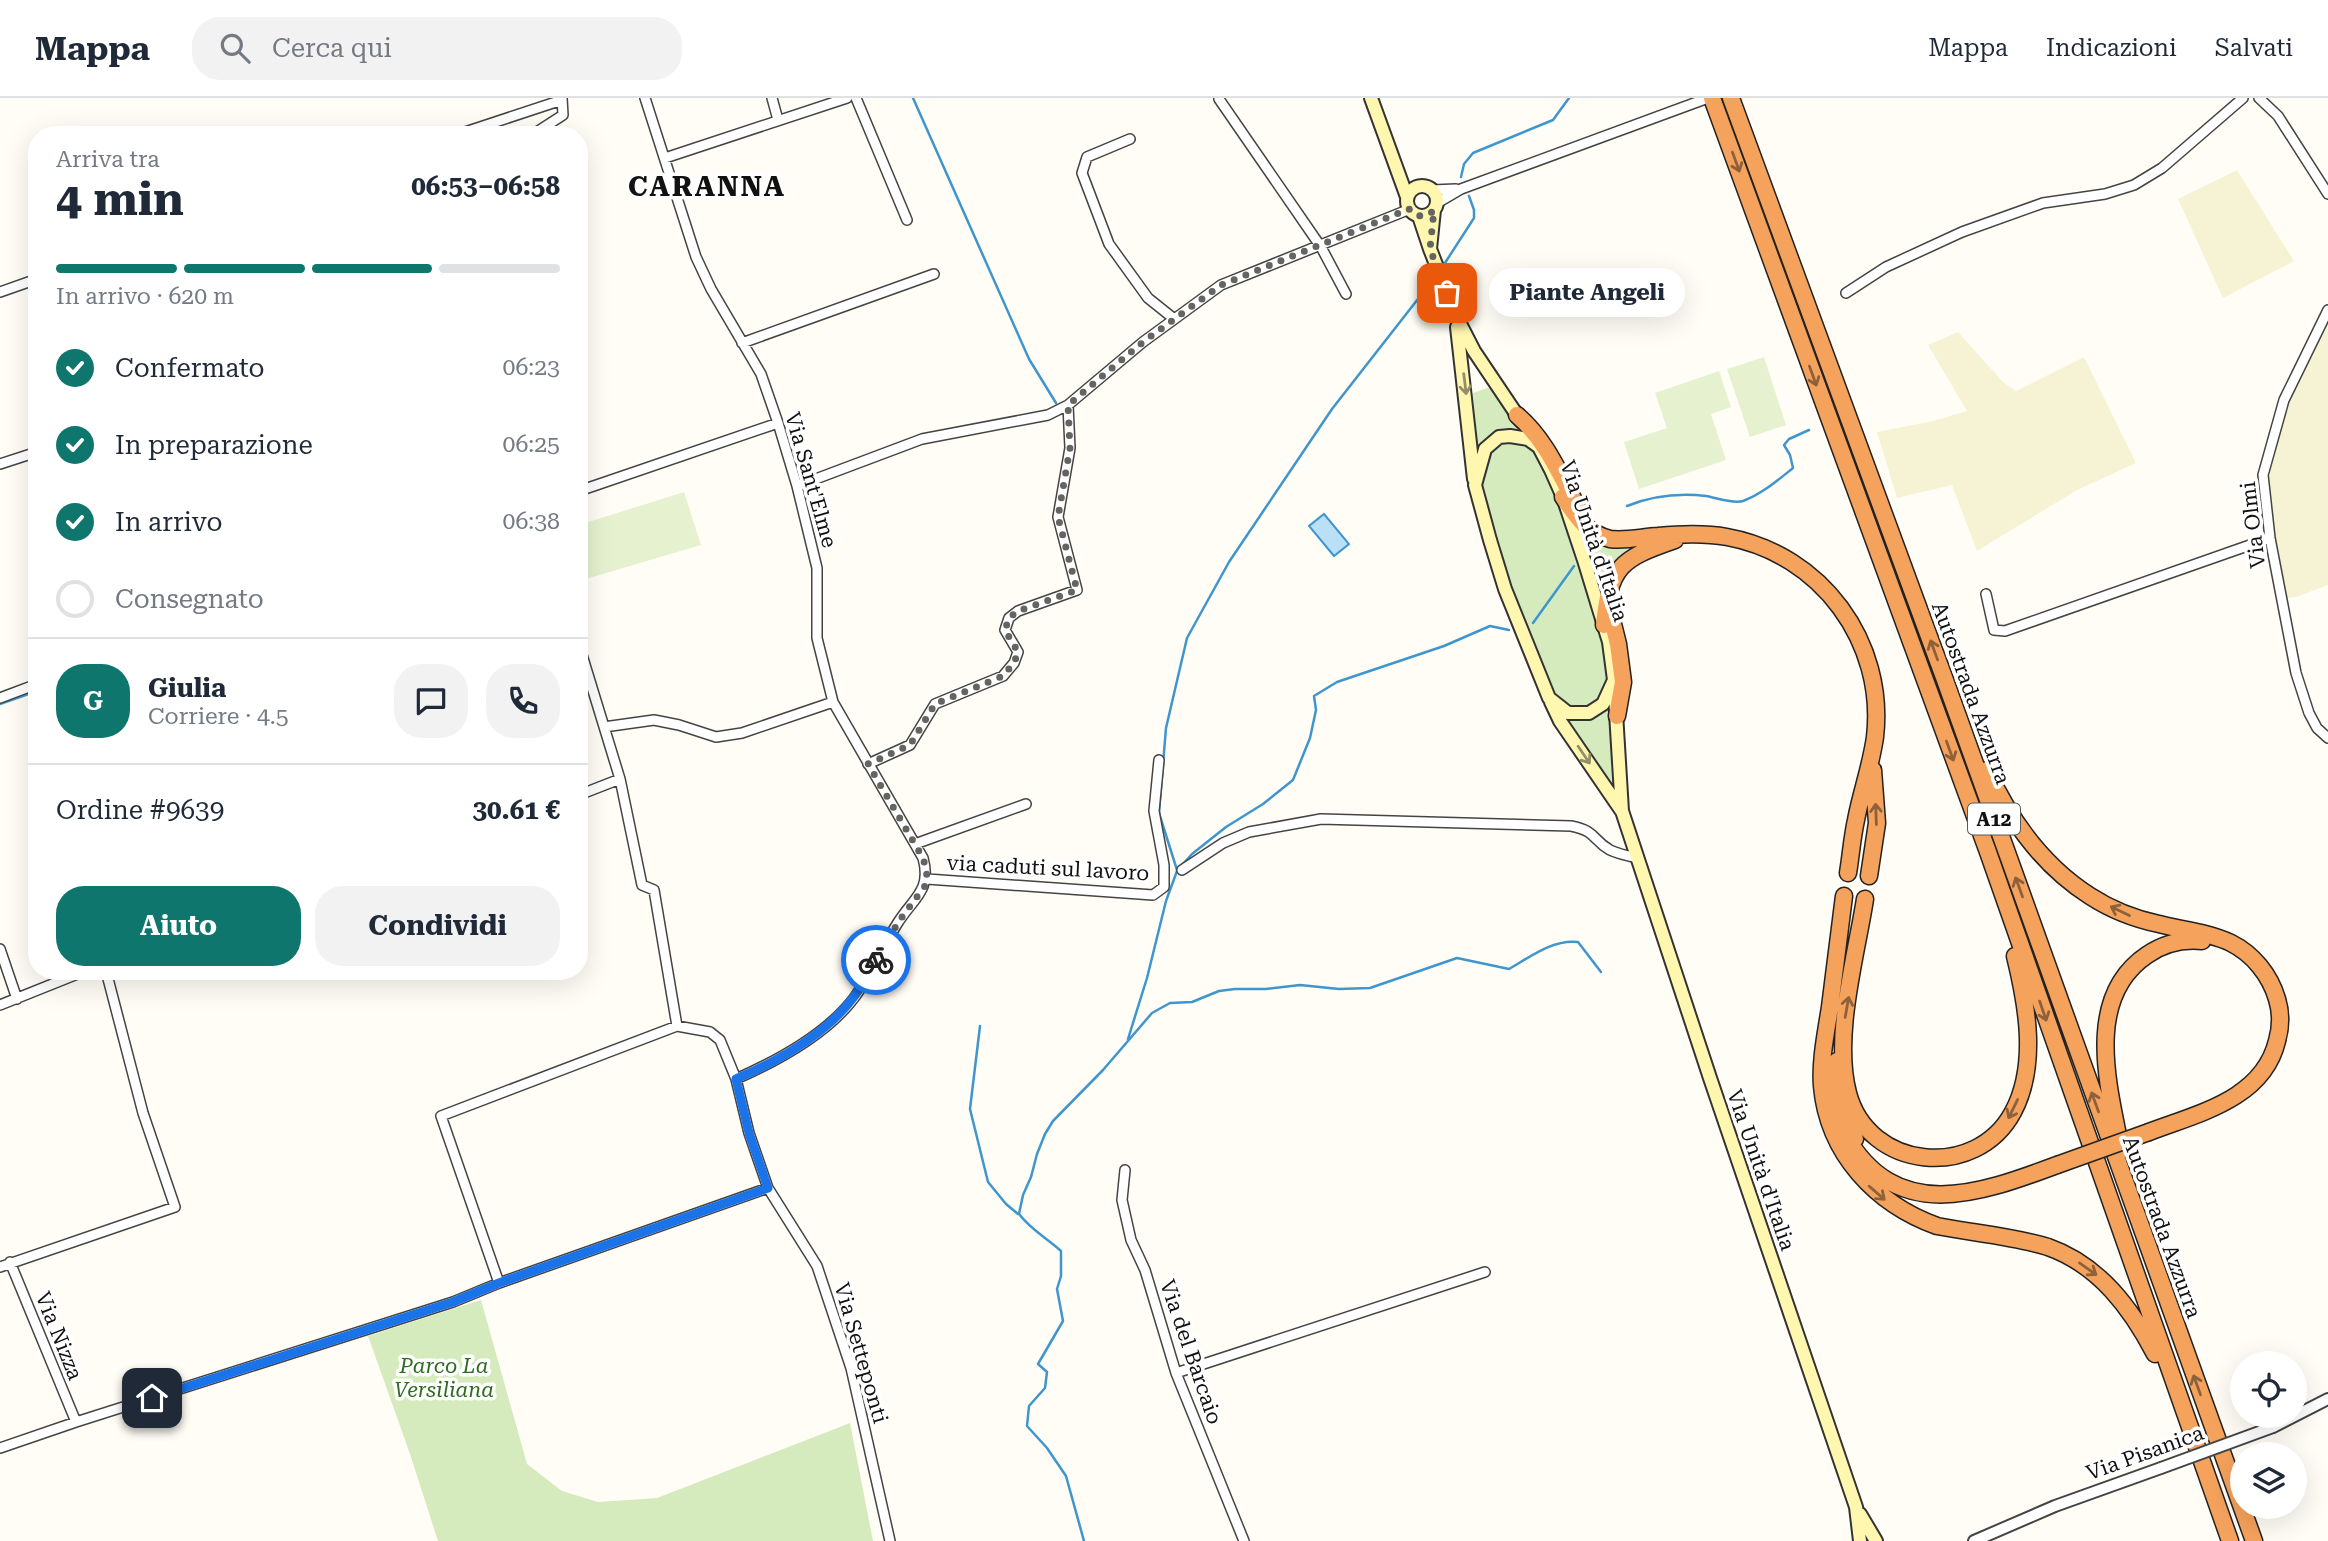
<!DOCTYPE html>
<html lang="it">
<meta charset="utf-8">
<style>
body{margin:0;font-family:"Roboto Serif",serif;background:#f2f2f3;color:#1f2937;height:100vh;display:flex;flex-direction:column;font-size:26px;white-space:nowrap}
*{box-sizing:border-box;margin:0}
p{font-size:23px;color:#747a83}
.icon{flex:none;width:38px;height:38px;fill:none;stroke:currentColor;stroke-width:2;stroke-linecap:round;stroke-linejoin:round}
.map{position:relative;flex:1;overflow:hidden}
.drawer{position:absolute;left:28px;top:28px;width:560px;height:854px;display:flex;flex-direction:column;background:#fff;border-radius:28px;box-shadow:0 7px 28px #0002}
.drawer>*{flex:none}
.tools{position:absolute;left:2230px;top:1253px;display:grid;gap:14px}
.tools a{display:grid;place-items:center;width:77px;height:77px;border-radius:50%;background:#fff;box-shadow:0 7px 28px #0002;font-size:35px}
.pin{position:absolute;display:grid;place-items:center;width:60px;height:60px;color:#fff;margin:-30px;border-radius:14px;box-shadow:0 4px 10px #0006}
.courier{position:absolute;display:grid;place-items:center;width:70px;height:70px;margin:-35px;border:5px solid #1a73e8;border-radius:50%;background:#fff;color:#222;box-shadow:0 2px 9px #0007}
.bubble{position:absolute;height:49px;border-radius:24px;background:#fff;box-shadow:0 7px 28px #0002;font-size:23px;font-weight:700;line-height:49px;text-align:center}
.summary em{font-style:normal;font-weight:700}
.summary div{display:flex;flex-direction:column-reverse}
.summary{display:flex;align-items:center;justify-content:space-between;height:119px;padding:0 28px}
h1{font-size:46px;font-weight:700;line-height:52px}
.bar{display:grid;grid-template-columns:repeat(4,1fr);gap:10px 7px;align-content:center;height:84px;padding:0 28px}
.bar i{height:9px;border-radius:5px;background:#e0e1e3}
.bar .active{background:#0f766e}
.bar p{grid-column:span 4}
.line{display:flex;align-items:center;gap:18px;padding:0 28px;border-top:2px solid #e0e1e3}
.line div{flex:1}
.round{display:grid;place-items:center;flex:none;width:74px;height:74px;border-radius:28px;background:#f2f2f3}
ol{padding:0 28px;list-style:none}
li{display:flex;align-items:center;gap:21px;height:77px}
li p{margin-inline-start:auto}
li .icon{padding:7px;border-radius:50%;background:#0f766e;color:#fff;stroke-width:4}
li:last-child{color:#747a83}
li i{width:38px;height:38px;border:4px solid #e0e1e3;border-radius:50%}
.primary-button{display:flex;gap:14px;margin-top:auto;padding:14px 28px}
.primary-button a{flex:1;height:80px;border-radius:28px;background:#0f766e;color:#fff;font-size:28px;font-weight:700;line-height:80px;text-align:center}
.primary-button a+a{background:#f2f2f3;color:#1f2937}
header{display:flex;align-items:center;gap:42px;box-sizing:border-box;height:98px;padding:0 35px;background:#fff;border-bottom:2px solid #e0e1e3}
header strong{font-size:33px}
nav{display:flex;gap:38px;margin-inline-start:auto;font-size:24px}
.search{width:490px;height:63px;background:#f2f2f3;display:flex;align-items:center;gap:18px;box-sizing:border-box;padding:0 24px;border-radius:28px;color:#747a83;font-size:26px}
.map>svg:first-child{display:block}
</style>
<header>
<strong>Mappa</strong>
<div class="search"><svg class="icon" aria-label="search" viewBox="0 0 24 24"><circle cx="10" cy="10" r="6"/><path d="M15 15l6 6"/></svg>Cerca qui</div>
<nav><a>Mappa</a><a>Indicazioni</a><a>Salvati</a></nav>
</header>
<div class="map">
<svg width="2328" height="1443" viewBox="0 0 2328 1443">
<rect width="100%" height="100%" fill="#fffdf5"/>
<path fill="#f6f3d4" d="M2237 72 2294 163 2223 200 2178 101Z
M2328 222V487L2296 499 2286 500 2267 389 2268 372 2292 296Z
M1958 234 2003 284 2016 293 2084 259 2136 365 2077 392 1977 453 1952 387 1897 400 1877 334 1933 323 1967 313 1928 247Z"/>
<path fill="#d5ebbd" d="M1487 290 1493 291 1532 341 1512 335 1478 361 1473 295Z
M1507 342 1526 346 1534 352 1550 385 1561 409 1604 543C1607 562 1612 598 1590 609 1586 611 1577 611 1573 611L1558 601 1548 586 1514 500 1483 388 1488 357 1500 344Z
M1583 436H1589L1641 445 1604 491H1596L1579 441Z
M1612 604 1613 688 1565 620 1606 611Z
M481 1202 527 1366 562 1393 598 1404 657 1400 850 1325 873 1443H438L410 1356 368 1238Z"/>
<path fill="#e6f2cf" d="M1764 259 1786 327 1750 339 1727 271Z
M1719 273 1731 309 1711 316 1726 362 1639 391 1624 344 1667 330 1655 295Z
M684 394 701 447 579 483V427Z"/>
<path fill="#b9e0f7" stroke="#3f96cf" stroke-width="2" d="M1324 416 1349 446 1334 458 1309 428Z"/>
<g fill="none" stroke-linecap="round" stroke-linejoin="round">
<path stroke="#3f96cf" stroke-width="2.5" d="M913 0 1029 261 1056 305
M1461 79 1464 66 1473 55 1553 22 1569 0
M1443 168 1474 120V112L1469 98
M1627 408C1652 398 1679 395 1706 398 1717 400 1733 406 1743 403 1762 396 1778 382 1793 370L1790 357 1784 347 1789 341 1809 332
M1533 525 1574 468
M0 606 37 593
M1181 768 1192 756 1226 729 1263 706 1293 682 1310 640 1316 612 1314 598 1337 584 1444 548 1490 528 1509 532
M1177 772 1159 715 1166 630 1187 540 1229 464 1332 311 1432 183
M980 928 970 1011 988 1084 1006 1106 1018 1116
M1128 941 1147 880 1166 803 1177 773
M1084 1443 1066 1378 1047 1350 1027 1328 1029 1308 1045 1290 1047 1274 1038 1266 1063 1223 1057 1191 1061 1178V1153C1047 1140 1031 1132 1019 1116L1023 1097 1031 1079 1037 1056 1045 1036 1053 1023 1103 972 1152 915 1170 905 1192 904 1219 893 1235 891H1266L1300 887 1339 891 1370 890 1457 860 1509 871C1530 859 1553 841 1578 844L1601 874"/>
<g stroke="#444" stroke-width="12">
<path id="minor" d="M645 0 696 159 711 191 761 276 778 325 797 388 817 470V540L833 604 923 760C932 793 913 800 897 826 882 850 871 877 854 900 826 937 777 963 736 981
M772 0 778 22
M856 0 907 122
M2259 0 2278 18 2328 96
M1219 1 1321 149 1346 196
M456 37 562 2
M532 37 563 17 562 0
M1130 41 1087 59 1082 75 1109 146 1148 200 1173 220
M665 60 847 0
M1432 92 1456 91
M1437 105 1461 91 1708 0
M0 194 37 181
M1846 195 1886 169 1962 134 2043 105 2105 96 2134 87 2162 70 2243 0
M2328 212 2284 302 2263 377 2270 440 2296 575 2309 615 2317 630 2328 640
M742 245 934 176
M0 366 37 354
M579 377 584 391
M797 388 922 341 1048 317 1068 307 1143 244 1221 187 1410 111
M579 393 778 325
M1986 496 1994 532 2005 533 2270 440
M579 547 620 681 642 787 654 792 677 928 710 934 720 942 736 981 749 1035 768 1090 817 1168 851 1270 890 1443
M0 600 37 586
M604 629 654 622 679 627 716 639 742 635 833 604
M868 666 910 647 935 606 1003 578 1014 565 1018 554 1005 532 1009 520 1018 513 1077 492 1058 419 1070 350 1068 307
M579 697 620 681
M915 746 1026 706
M1182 772 1223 745 1249 734 1321 721 1571 728C1597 733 1592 742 1610 752 1618 756 1628 758 1638 760
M927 781 1153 797 1164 789V767L1154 713 1159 662
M0 851 17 901
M0 907 85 873
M1125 1072 1122 1102 1131 1142 1145 1172 1176 1275 1244 1443
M0 1169 175 1109 143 1015 106 873
M499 1185 441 1018 677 928
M1176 1275 1485 1174
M76 1324 453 1204 499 1185 768 1090
M0 1350 76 1324 10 1164"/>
</g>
<g stroke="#444" stroke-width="14">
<path id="tertiary" d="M2273 1329 2328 1301
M1974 1443 2055 1408 2161 1370"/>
</g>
<g stroke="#333" stroke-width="16">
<path id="secondary" d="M1371 0 1407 99
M1407 103a15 15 0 1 1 30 0a15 15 0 1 1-30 0Z
M1419 118 1430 151 1434 112
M1430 151 1456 218 1474 253 1521 323
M1457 229 1474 381
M1510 338 1528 341 1539 349 1551 372 1563 399 1584 462 1609 544 1614 582 1603 606 1589 615H1568L1549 600 1505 491 1490 442 1475 387 1485 351 1499 339Z
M1614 582 1622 713 1710 980 1856 1409 1860 1443
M1551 604 1560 623 1621 712
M1860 1416 1876 1443"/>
</g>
<g stroke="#222" stroke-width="19">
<path id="motorway" d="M1712 0 1988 754 2230 1443
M1731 0 1945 582 2254 1443
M1517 317C1546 342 1559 375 1577 408
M1563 399C1577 419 1586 435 1610 441 1626 443 1642 439 1658 438 1680 436 1705 435 1727 439 1821 456 1886 544 1875 639 1871 668 1861 695 1856 722 1852 740 1851 757 1848 775
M1609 510 1618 546 1623 584 1617 618
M1604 527C1610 468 1620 461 1675 442
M1987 672C2010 722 2043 768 2090 798 2110 811 2135 821 2159 826 2182 832 2208 834 2231 845 2253 856 2270 877 2277 901 2281 914 2281 929 2277 943 2263 1001 2199 1015 2149 1034
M1869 778 1877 725 1873 672
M1844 798C1839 835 1835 872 1830 909 1826 935 1820 963 1822 988 1828 1056 1876 1106 1937 1128 1973 1135 2013 1138 2048 1149 2099 1167 2131 1210 2155 1256
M1865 801C1856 859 1833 938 1848 995 1868 1072 1976 1083 2013 1014 2038 967 2027 907 2015 858
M1837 963C1831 991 1839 1019 1855 1041
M1844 1035C1895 1127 1979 1096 2057 1067
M2121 1052C2109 990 2083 900 2147 857 2163 846 2182 841 2202 843"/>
</g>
<use href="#minor" stroke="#fff" stroke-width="9"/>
<use href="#tertiary" stroke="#fff" stroke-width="10"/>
<use href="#secondary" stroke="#fff6b0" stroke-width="12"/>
<use href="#motorway" stroke="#f5a25d" stroke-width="16"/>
<g stroke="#444" stroke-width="14" stroke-linecap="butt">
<path id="tertiary-bridge" d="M2161 1370 2273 1329"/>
</g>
<g stroke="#222" stroke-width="19" stroke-linecap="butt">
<path id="motorway-bridge" d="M2057 1067 2149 1034"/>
</g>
<use href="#tertiary-bridge" stroke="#fff" stroke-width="10"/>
<use href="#motorway-bridge" stroke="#f5a25d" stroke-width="16"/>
</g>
<defs><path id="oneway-shaft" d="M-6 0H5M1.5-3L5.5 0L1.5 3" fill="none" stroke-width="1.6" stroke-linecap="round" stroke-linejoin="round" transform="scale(1.75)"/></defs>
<g stroke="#8e613b">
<use href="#oneway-shaft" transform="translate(1736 64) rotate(70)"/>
<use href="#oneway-shaft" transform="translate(1813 278) rotate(70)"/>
<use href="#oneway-shaft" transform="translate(1934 552) rotate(-110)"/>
<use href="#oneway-shaft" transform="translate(1950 653) rotate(70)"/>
<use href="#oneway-shaft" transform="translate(1876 716) rotate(-92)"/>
<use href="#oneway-shaft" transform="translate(2019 789) rotate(-110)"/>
<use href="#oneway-shaft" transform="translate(2120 813) rotate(-154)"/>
<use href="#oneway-shaft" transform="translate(1847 909) rotate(-80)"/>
<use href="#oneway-shaft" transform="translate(2043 913) rotate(71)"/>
<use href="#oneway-shaft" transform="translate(2095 1004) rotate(-110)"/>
<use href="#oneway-shaft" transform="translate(2013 1011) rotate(116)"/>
<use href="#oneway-shaft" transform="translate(1877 1095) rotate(41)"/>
<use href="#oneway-shaft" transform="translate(2088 1171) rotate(35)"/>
<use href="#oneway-shaft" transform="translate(2197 1287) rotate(-110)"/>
</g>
<g stroke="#948f68">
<use href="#oneway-shaft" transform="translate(1465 286) rotate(83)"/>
<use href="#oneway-shaft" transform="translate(1584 657) rotate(56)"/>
</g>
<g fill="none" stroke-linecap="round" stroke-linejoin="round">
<path stroke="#646461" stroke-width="7" stroke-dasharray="0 12.6" d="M876 862 899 823 925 788 927 774 923 760 868 666 910 647 935 606 1003 578 1014 565 1018 554 1005 532 1009 520 1018 513 1077 492 1058 419 1070 350 1068 307 1143 244 1221 187 1409 111C1416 120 1426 120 1434 112L1430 151 1447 195"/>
<path stroke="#1a73e8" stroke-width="9" d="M152 1300 453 1204 499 1185 768 1090 749 1035 736 981C778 963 825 937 853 900 862 888 869 875 876 862"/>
</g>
<g text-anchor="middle" stroke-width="7" stroke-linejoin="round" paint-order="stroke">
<rect fill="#fff" stroke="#585858" stroke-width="2" x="1968" y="705.5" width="52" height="31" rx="5"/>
<g font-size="19" font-weight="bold" fill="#111">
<text x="1994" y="728">A12</text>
</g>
<g font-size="21" fill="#111" stroke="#fff">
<text transform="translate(811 382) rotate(74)" y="7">Via Sant'Elme</text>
<text transform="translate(2253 427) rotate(-97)" y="7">Via Olmi</text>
<text transform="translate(1594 443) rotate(71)" y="7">Via Unità d'Italia</text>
<text transform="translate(1971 595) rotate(70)" y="7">Autostrada Azzurra</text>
<text transform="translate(1048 770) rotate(3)" y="7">via caduti sul lavoro</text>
<text transform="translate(1761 1072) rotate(71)" y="7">Via Unità d'Italia</text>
<text transform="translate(2162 1129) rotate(70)" y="7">Autostrada Azzurra</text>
<text transform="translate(59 1238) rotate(68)" y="7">Via Nizza</text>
<text transform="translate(1191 1254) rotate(71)" y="7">Via del Barcaio</text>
<text transform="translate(861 1255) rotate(74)" y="7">Via Setteponti</text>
<text transform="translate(2145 1355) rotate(-20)" y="7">Via Pisanica</text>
</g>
<g font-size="21" font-style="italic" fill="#2f6b1f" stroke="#fff">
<text x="444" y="1275">Parco La<tspan x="444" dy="24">Versiliana</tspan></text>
</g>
<g font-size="28" font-weight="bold" letter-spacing="2" fill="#111" stroke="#fff">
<text x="707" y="98">CARANNA</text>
</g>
</g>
</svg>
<div class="tools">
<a><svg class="icon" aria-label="locate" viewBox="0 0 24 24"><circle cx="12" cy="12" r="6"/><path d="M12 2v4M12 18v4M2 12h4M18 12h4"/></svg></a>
<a><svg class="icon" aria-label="layers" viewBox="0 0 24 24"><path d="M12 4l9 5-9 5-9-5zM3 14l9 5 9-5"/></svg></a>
</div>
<div class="pin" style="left:1447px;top:195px;background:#ea580c"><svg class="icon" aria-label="bag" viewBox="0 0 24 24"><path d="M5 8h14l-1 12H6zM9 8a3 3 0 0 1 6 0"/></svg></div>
<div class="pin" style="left:152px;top:1300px;background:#1f2937"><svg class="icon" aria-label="home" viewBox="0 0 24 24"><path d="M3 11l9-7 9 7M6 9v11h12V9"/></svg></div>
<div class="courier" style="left:876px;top:862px"><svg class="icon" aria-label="bike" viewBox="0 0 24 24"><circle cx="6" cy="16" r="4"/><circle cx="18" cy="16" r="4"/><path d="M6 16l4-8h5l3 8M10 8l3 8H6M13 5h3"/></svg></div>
<div class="bubble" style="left:1489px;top:170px;width:196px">Piante Angeli</div>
<section class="drawer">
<div class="summary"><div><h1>4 min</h1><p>Arriva tra</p></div><em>06:53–06:58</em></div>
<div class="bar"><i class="active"></i><i class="active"></i><i class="active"></i><i></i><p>In arrivo · 620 m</p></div>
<ol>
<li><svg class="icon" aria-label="check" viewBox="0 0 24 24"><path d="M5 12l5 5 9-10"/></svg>Confermato<p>06:23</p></li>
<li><svg class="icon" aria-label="check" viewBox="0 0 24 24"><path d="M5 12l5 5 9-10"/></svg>In preparazione<p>06:25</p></li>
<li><svg class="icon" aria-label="check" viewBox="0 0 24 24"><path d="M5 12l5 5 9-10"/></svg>In arrivo<p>06:38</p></li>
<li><i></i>Consegnato</li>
</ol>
<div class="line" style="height:126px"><b class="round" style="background:#0f766e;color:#fff">G</b><div><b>Giulia</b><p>Corriere · 4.5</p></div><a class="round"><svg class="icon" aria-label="chat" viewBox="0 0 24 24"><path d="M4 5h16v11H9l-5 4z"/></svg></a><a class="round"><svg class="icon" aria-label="phone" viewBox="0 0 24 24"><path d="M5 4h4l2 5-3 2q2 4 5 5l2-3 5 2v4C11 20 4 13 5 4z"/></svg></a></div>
<div class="line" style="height:91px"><div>Ordine #9639</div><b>30.61 €</b></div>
<div class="primary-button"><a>Aiuto</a><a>Condividi</a></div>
</section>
</div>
